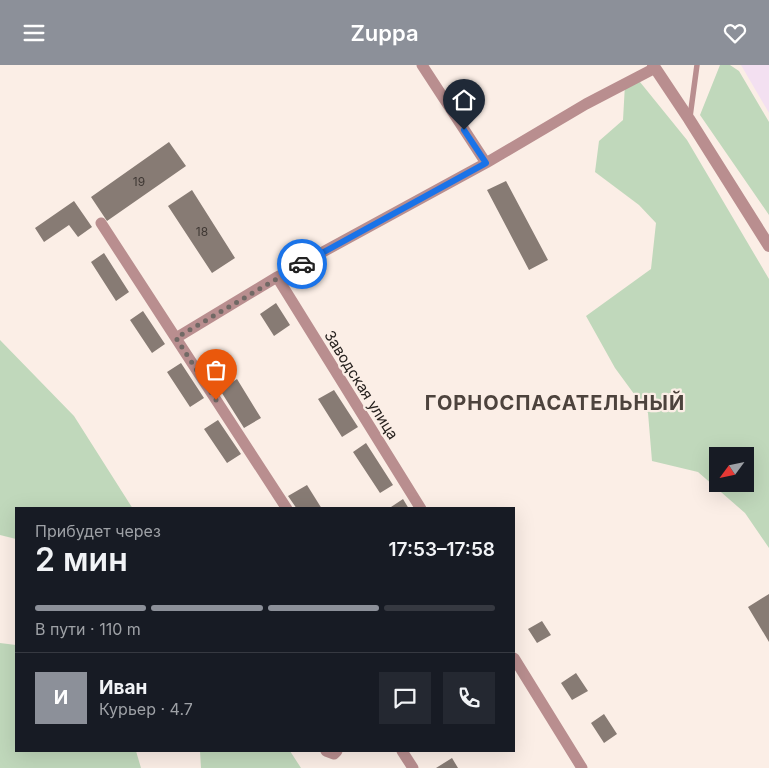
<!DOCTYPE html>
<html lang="ru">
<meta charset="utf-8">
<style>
body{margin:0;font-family:Inter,sans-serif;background:#242831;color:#f1f3f6;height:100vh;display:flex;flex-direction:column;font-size:19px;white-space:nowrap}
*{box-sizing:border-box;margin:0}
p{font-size:16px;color:#9ea1a6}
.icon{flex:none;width:28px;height:28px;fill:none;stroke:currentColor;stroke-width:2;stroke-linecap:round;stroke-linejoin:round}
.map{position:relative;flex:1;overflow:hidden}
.details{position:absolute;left:15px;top:442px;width:500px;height:245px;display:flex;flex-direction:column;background:#171b24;border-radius:0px;box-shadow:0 5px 20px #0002}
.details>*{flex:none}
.needle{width:32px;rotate:237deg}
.buttons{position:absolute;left:709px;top:382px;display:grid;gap:10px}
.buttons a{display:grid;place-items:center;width:45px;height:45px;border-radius:0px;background:#171b24;box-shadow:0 5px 20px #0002;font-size:25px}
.pin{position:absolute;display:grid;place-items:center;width:42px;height:42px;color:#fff;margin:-51px -21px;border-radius:50% 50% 50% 0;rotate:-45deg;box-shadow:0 0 5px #0007}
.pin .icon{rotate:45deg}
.courier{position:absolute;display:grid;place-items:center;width:50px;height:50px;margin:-25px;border:4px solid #1a73e8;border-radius:50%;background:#fff;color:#222;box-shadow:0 1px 6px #0007}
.headline em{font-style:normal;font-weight:600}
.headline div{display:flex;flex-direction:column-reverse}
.headline{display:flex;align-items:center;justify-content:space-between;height:85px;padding:0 20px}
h1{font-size:32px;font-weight:600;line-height:38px}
.bar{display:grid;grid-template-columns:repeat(4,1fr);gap:8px 5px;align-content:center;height:60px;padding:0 20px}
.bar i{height:6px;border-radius:4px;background:#363941}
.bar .current{background:#8c9099}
.bar p{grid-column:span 4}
.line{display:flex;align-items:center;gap:12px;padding:0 20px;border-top:1px solid #363941}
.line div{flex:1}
.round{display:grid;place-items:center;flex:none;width:52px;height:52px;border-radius:0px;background:#242831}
header{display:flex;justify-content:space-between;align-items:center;height:65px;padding:0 20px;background:#8c9099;color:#fff;font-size:22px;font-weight:600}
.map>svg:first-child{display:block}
</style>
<header><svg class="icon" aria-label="menu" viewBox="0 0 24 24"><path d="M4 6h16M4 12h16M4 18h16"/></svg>Zuppa<svg class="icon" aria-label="heart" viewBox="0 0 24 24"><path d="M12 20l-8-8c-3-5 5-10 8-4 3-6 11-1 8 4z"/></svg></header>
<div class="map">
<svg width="769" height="703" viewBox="0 0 769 703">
<rect width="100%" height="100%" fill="#fbeee6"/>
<path fill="#f3e0f1" d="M741 0H769V48Z"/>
<path fill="#c0d8bb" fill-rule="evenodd" d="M720 0H730L739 6 769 57V150L700 50Z
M640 17 687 75 769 214V483L745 448 698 407 652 396 648 348 615 303 586 251 651 204 656 158 639 140 595 107 599 76 623 55 625 19ZM718 391H745V419H718Z
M0 275 74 351 133 444H16V474L0 470Z
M0 578 16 580V686H136L141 703H0Z
M200 686H290L301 703H201Z"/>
<path fill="#877b74" d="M169 77 186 101 107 156 91 132Z
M506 116 548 195 529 205 487 125Z
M192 125 235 193 212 208 168 141Z
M74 136 92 162 78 172 69 160 44 177 35 163Z
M104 188 129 227 116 236 91 197Z
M276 238 290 260 274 271 260 249Z
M143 246 165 279 152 288 130 255Z
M181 298 204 333 190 342 167 307Z
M237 314 261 353 244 363 220 325Z
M334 325 358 362 342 372 318 334Z
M218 355 241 389 227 398 204 364Z
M366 378 393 420 380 428 353 387Z
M307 420 322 444H297L288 431Z
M403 434 409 444H388Z
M769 529V577L748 542Z
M542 556 551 570 537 578 528 564Z
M576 608 588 626 572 635 561 618Z
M604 649 617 669 604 678 591 658Z
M452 693 458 703H436Z"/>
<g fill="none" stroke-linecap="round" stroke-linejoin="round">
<path stroke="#b98e8f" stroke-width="5.5" d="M690 52 697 0"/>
<path stroke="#b98e8f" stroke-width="11" d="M422 0 486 98
M101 158 287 444
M277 212 421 444
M176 273 277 212 486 98 586 39 655 3
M514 593 582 703
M326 686 334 689 337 686
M402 686 413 703"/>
<path stroke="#b98e8f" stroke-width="12" d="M653 0 689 54 769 181"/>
</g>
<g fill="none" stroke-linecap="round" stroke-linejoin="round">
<path stroke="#716965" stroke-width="5" stroke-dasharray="0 9" d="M216 335 176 273 302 199"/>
<path stroke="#1a73e8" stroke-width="6" d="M302 199 486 98 464 65"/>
</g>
<g text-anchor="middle" stroke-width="4.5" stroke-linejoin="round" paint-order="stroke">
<g font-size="12" fill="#3f3834">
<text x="139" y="121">19</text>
<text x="202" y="171">18</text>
</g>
<g font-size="15" fill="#27221f" stroke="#fbeee6">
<text transform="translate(361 320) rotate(58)" y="5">Заводская улица</text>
</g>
<g font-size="20" font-weight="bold" letter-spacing="1" fill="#4d433d" stroke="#fbeee6">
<text x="555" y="345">ГОРНОСПАСАТЕЛЬНЫЙ</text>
</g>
</g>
</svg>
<div class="buttons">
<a><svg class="needle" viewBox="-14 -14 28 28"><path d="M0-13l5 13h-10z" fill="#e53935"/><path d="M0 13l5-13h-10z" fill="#9ea1a6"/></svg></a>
</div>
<div class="pin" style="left:216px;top:335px;background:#ea580c"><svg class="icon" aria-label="bag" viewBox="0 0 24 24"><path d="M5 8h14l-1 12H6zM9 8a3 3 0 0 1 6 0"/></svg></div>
<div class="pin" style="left:464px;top:65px;background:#1f2937"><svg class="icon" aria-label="home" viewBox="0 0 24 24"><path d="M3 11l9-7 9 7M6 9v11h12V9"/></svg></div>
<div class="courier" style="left:302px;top:199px"><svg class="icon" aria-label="car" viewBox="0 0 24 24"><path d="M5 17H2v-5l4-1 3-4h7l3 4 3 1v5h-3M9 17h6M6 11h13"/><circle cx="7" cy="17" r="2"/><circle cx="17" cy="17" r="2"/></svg></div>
<section class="details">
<div class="headline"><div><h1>2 мин</h1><p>Прибудет через</p></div><em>17:53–17:58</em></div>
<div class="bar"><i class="current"></i><i class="current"></i><i class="current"></i><i></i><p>В пути · 110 m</p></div>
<div class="line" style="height:90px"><b class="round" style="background:#8c9099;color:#fff">И</b><div><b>Иван</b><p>Курьер · 4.7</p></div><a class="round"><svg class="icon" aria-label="chat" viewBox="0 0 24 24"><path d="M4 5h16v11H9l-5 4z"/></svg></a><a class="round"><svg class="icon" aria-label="phone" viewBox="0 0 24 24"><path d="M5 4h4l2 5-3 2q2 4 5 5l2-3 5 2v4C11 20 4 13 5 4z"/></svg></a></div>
</section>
</div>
